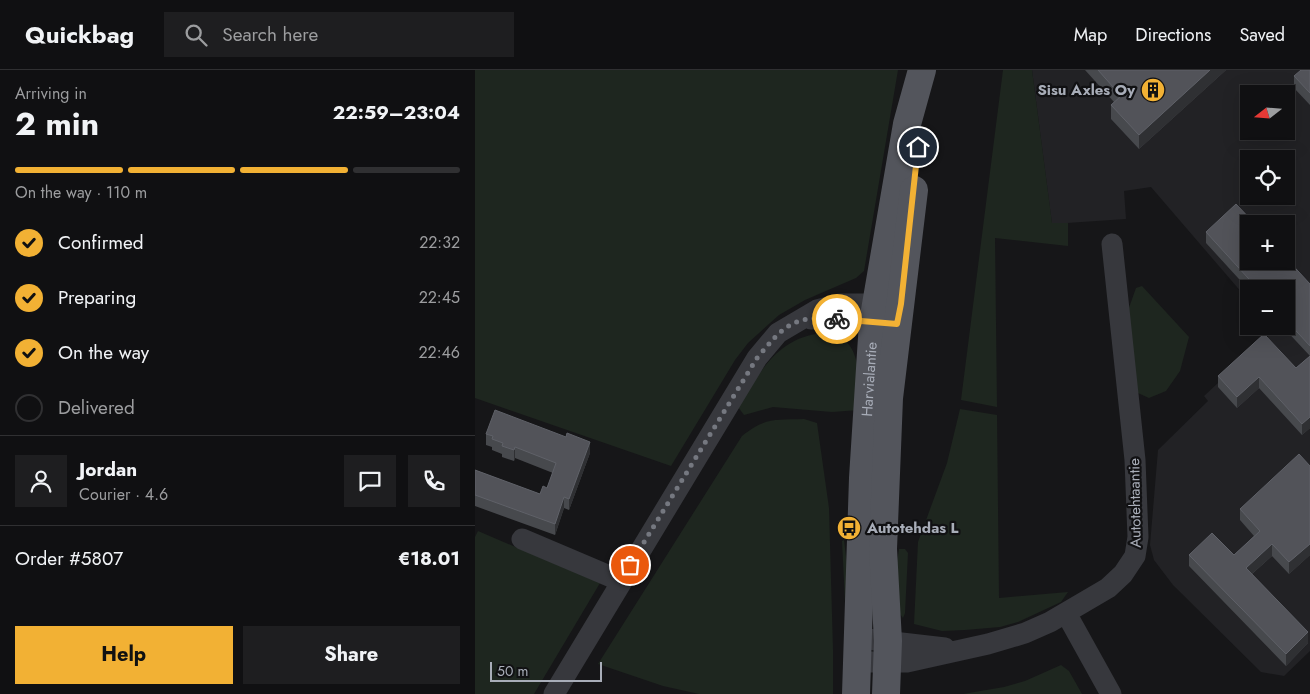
<!DOCTYPE html>
<meta charset="utf-8">
<style>
body{margin:0;font-family:Jost,sans-serif;background:#1e1e20;color:#f1f3f6;height:100vh;display:flex;flex-direction:column;font-size:19px;white-space:nowrap}
*{box-sizing:border-box;margin:0}
p{font-size:16px;color:#9c9d9f}
.icon{flex:none;width:28px;height:28px;fill:none;stroke:currentColor;stroke-width:2;stroke-linecap:round;stroke-linejoin:round}
.map{position:relative;flex:1;overflow:hidden}
.drawer{display:flex;flex-direction:column;background:#101012;width:475px}
.drawer>*{flex:none}
.needle{width:32px;rotate:253deg}
.fabs{position:absolute;left:765px;top:15px;display:grid;gap:10px}
.fabs a{display:grid;place-items:center;width:55px;height:55px;border-radius:0px;background:#101012;box-shadow:0 5px 20px #0002,0 0 0 1px #303032;font-size:25px}
.scale{position:absolute;left:15px;bottom:12px;width:112px;box-sizing:border-box;padding-left:5px;border:2px solid #a8adb8;border-top:0;font-size:14px;line-height:18px;white-space:nowrap;color:#a8adb8;-webkit-text-stroke:4px #111113;paint-order:stroke}
.pin{position:absolute;display:grid;place-items:center;width:42px;height:42px;color:#fff;margin:-21px;border:2px solid #fff;border-radius:50%;box-shadow:0 1px 5px #0007}
.courier{position:absolute;display:grid;place-items:center;width:50px;height:50px;margin:-25px;border:4px solid #f2b134;border-radius:50%;background:#fff;color:#222;box-shadow:0 1px 6px #0007}
.headline em{font-style:normal;font-weight:700}
.headline div{display:flex;flex-direction:column-reverse}
.headline{display:flex;align-items:center;justify-content:space-between;height:85px;padding:0 15px}
h1{font-size:32px;font-weight:700;line-height:38px}
.bar{display:grid;grid-template-columns:repeat(4,1fr);gap:8px 5px;align-content:center;height:60px;padding:0 15px}
.bar i{height:6px;border-radius:4px;background:#303032}
.bar .active{background:#f2b134}
.bar p{grid-column:span 4}
.line{display:flex;align-items:center;gap:12px;padding:0 15px;border-top:1px solid #303032}
.line div{flex:1}
.round{display:grid;place-items:center;flex:none;width:52px;height:52px;border-radius:0px;background:#1e1e20}
ol{padding:0 15px;list-style:none}
li{display:flex;align-items:center;gap:15px;height:55px}
li p{margin-inline-start:auto}
li .icon{padding:5px;border-radius:50%;background:#f2b134;color:#111;stroke-width:4}
li:last-child{color:#9c9d9f}
li i{width:28px;height:28px;border:2px solid #303032;border-radius:50%}
.cta{display:flex;gap:10px;margin-top:auto;padding:10px 15px}
.cta a{flex:1;height:58px;border-radius:0px;background:#f2b134;color:#111;font-size:20px;font-weight:700;line-height:58px;text-align:center}
.cta a+a{background:#1e1e20;color:#f1f3f6}
header{display:flex;align-items:center;gap:30px;box-sizing:border-box;height:70px;padding:0 25px;background:#101012;border-bottom:1px solid #303032}
header strong{font-size:24px}
nav{display:flex;gap:28px;margin-inline-start:auto;font-size:18px}
.search{width:350px;height:45px;background:#1e1e20;display:flex;align-items:center;gap:12px;box-sizing:border-box;padding:0 18px;border-radius:0px;color:#9c9d9f;font-size:19px}
main{display:flex;flex:1;min-height:0}
.map>svg:first-child{display:block}
</style>
<header>
<strong>Quickbag</strong>
<div class="search"><svg class="icon" aria-label="search" viewBox="0 0 24 24"><circle cx="10" cy="10" r="6"/><path d="M15 15l6 6"/></svg>Search here</div>
<nav><a>Map</a><a>Directions</a><a>Saved</a></nav>
</header>
<main>
<section class="drawer">
<div class="headline"><div><h1>2 min</h1><p>Arriving in</p></div><em>22:59–23:04</em></div>
<div class="bar"><i class="active"></i><i class="active"></i><i class="active"></i><i></i><p>On the way · 110 m</p></div>
<ol>
<li><svg class="icon" aria-label="check" viewBox="0 0 24 24"><path d="M5 12l5 5 9-10"/></svg>Confirmed<p>22:32</p></li>
<li><svg class="icon" aria-label="check" viewBox="0 0 24 24"><path d="M5 12l5 5 9-10"/></svg>Preparing<p>22:45</p></li>
<li><svg class="icon" aria-label="check" viewBox="0 0 24 24"><path d="M5 12l5 5 9-10"/></svg>On the way<p>22:46</p></li>
<li><i></i>Delivered</li>
</ol>
<div class="line" style="height:90px"><a class="round"><svg class="icon" aria-label="person" viewBox="0 0 24 24"><circle cx="12" cy="8" r="4"/><path d="M4 21q1-7 8-7t8 7"/></svg></a><div><b>Jordan</b><p>Courier · 4.6</p></div><a class="round"><svg class="icon" aria-label="chat" viewBox="0 0 24 24"><path d="M4 5h16v11H9l-5 4z"/></svg></a><a class="round"><svg class="icon" aria-label="phone" viewBox="0 0 24 24"><path d="M5 4h4l2 5-3 2q2 4 5 5l2-3 5 2v4C11 20 4 13 5 4z"/></svg></a></div>
<div class="line" style="height:65px"><div>Order #5807</div><b>€18.01</b></div>
<div class="cta"><a>Help</a><a>Share</a></div>
</section>
<div class="map">
<svg width="835" height="624" viewBox="0 0 835 624">
<rect width="100%" height="100%" fill="#161618"/>
<path fill="#222225" fill-rule="evenodd" d="M557 0H835V581L809 606 786 602 698 515 679 490 675 475 683 380 733 331 729 326 799 261 796 256H811V219H774V231L676 117 649 121 651 149 577 154ZM774 24H811V61H774ZM774 89H811V126H774ZM774 154H811V191H774Z"/>
<path fill="#1e261f" d="M0 0H423L389 201 381 208 330 230 304 245 273 273 260 290 196 396 0 328Z
M528 0H557L577 153H593V176L520 168 522 337 486 330Z
M667 216 714 267 705 301 691 321 674 328 663 323 651 246 661 218Z
M347 263C388 262 385 311 384 340L357 342 298 337 269 345 263 337C285 302 302 268 347 263Z
M485 339 522 345 524 528 593 522 586 532 543 552 525 557 490 560 467 561 439 554 443 472 472 393Z
M329 349 342 353 354 438 358 580V624H224L188 616 123 594 267 366C290 347 301 350 329 349Z
M3 461 125 513 59 624H0V467Z
M369 470 375 519 371 552 367 471Z
M424 479H430L433 483 430 543 428 548 425 544 422 492Z
M586 595 594 601 607 624H488L529 617 550 611Z"/>
<g fill="none" stroke-linecap="round" stroke-linejoin="round">
<path stroke="#37383d" stroke-width="21" d="M336 249 356 248 413 254
M47 469 146 511
M591 543 636 624
M383 568 470 578
M381 592H432L513 574 550 563 575 552 633 518 648 504 660 486 663 467 660 390 637 174
M79 624 282 288 303 263 342 240 365 234H415"/>
<g stroke="#53555c" stroke-width="28">
<path id="s1" d="M381 624 388 408 398 252 432 54 447 0"/>
<path d="M411 624 413 571 408 479 414 328 439 120"/>
</g>
</g>
<path fill="#47494d" d="M610 0H751L664 79 636 49V35L639 32Z
M835 0V35L819 18V6Z
M731 162 835 214V358L827 365 784 318 762 338 743 317V306L821 298 835 286 807 256H811V219H774V220L731 173Z
M11 364 115 383 94 440 89 438 80 465 0 436V400L65 424 72 418 78 403 40 388 39 391 27 387V384L17 380V377L11 375Z
M835 396V485L814 504 797 486 777 504 833 573 811 596 714 496V485H759L779 466 765 450V439Z"/>
<path fill="#2f3033" d="M735 0H751L664 79V65Z
M784 307V318L762 338V327Z
M835 347V358L827 365V354Z
M115 372V383L94 440V429Z
M40 377V388L39 391V380Z
M89 427V438L80 465V454Z
M797 474V486L771 509V498Z
M835 474V485L814 504V492Z
M833 562V573L811 596V584Z"/>
<path fill="#525359" stroke="#5f6168" d="M623 0H735L664 65 636 35 646 26Z
M826 0H835V23L819 6Z
M761 134 780 154H774V191H811V188L835 214V276L811 250V219H783L731 162Z
M789 264 821 298 835 286V347L827 354 784 307 762 327 743 306Z
M20 340 91 367 92 363 115 372 94 429 89 427 80 454 0 425V400L65 424 68 416 72 418 81 393 40 377 39 380 27 376 28 373 17 369 18 366 11 364Z
M824 384 835 396V474L814 492 797 474 771 498 833 562 811 584 714 485 737 463 759 485 785 461 765 439Z"/>
<g fill="none" stroke-linecap="round" stroke-linejoin="round">
<path stroke="#757880" stroke-width="5" stroke-dasharray="0 9" d="M155 495 282 288C309 256 317 245 362 249"/>
<path stroke="#f2b134" stroke-width="6" d="M362 249 422 254 426 234 443 77"/>
</g>
<defs>
<g id="building-disc" transform="scale(1.25)"><circle r="9.5" fill="#f2b134" stroke="#111113"/><path d="M-4-6H4V6H1V3H-1V6H-4ZM-2.5-4.3h1.7v1.8h-1.7ZM.8-4.3h1.7v1.8H.8ZM-2.5-1h1.7V.8h-1.7ZM.8-1h1.7V.8H.8Z" fill="#111"/></g>
<g id="bus-disc" transform="scale(1.25)"><circle r="9.5" fill="#f2b134" stroke="#111113"/><path d="M-5-6H5V4H4V6H2V4H-2V6H-4V4H-5ZM-3.5-4V0h7V-4ZM-3.5 1.2v1.5H-2V1.2ZM2 1.2v1.5H3.5V1.2Z" fill="#111"/></g>
</defs>
<g fill-rule="evenodd">
<use href="#building-disc" x="678" y="20"/>
<use href="#bus-disc" x="374" y="458"/>
</g>
<g text-anchor="middle" stroke-width="4.5" stroke-linejoin="round" paint-order="stroke">
<g font-size="15" font-weight="bold" fill="#a8adb8" stroke="#111113" text-anchor="end">
<text x="660" y="25">Sisu Axles Oy</text>
<text x="392" y="463" text-anchor="start">Autotehdas L</text>
</g>
<g font-size="15" fill="#a8adb8" stroke="#111113">
<text dy="5" stroke="none"><textPath href="#s1" startOffset="315">Harvialantie</textPath></text>
<text transform="translate(660 433) rotate(-91)" y="5">Autotehtaantie</text>
</g>
</g>
</svg>
<div class="fabs">
<a><svg class="needle" viewBox="-14 -14 28 28"><path d="M0-13l5 13h-10z" fill="#e53935"/><path d="M0 13l5-13h-10z" fill="#9c9d9f"/></svg></a>
<a><svg class="icon" aria-label="locate" viewBox="0 0 24 24"><circle cx="12" cy="12" r="6"/><path d="M12 2v4M12 18v4M2 12h4M18 12h4"/></svg></a>
<a>+</a>
<a>−</a>
</div>
<div class="scale">50 m</div>
<div class="pin" style="left:155px;top:495px;background:#ea580c"><svg class="icon" aria-label="bag" viewBox="0 0 24 24"><path d="M5 8h14l-1 12H6zM9 8a3 3 0 0 1 6 0"/></svg></div>
<div class="pin" style="left:443px;top:77px;background:#1f2937"><svg class="icon" aria-label="home" viewBox="0 0 24 24"><path d="M3 11l9-7 9 7M6 9v11h12V9"/></svg></div>
<div class="courier" style="left:362px;top:249px"><svg class="icon" aria-label="bike" viewBox="0 0 24 24"><circle cx="6" cy="16" r="4"/><circle cx="18" cy="16" r="4"/><path d="M6 16l4-8h5l3 8M10 8l3 8H6M13 5h3"/></svg></div>
</div>
</main>
